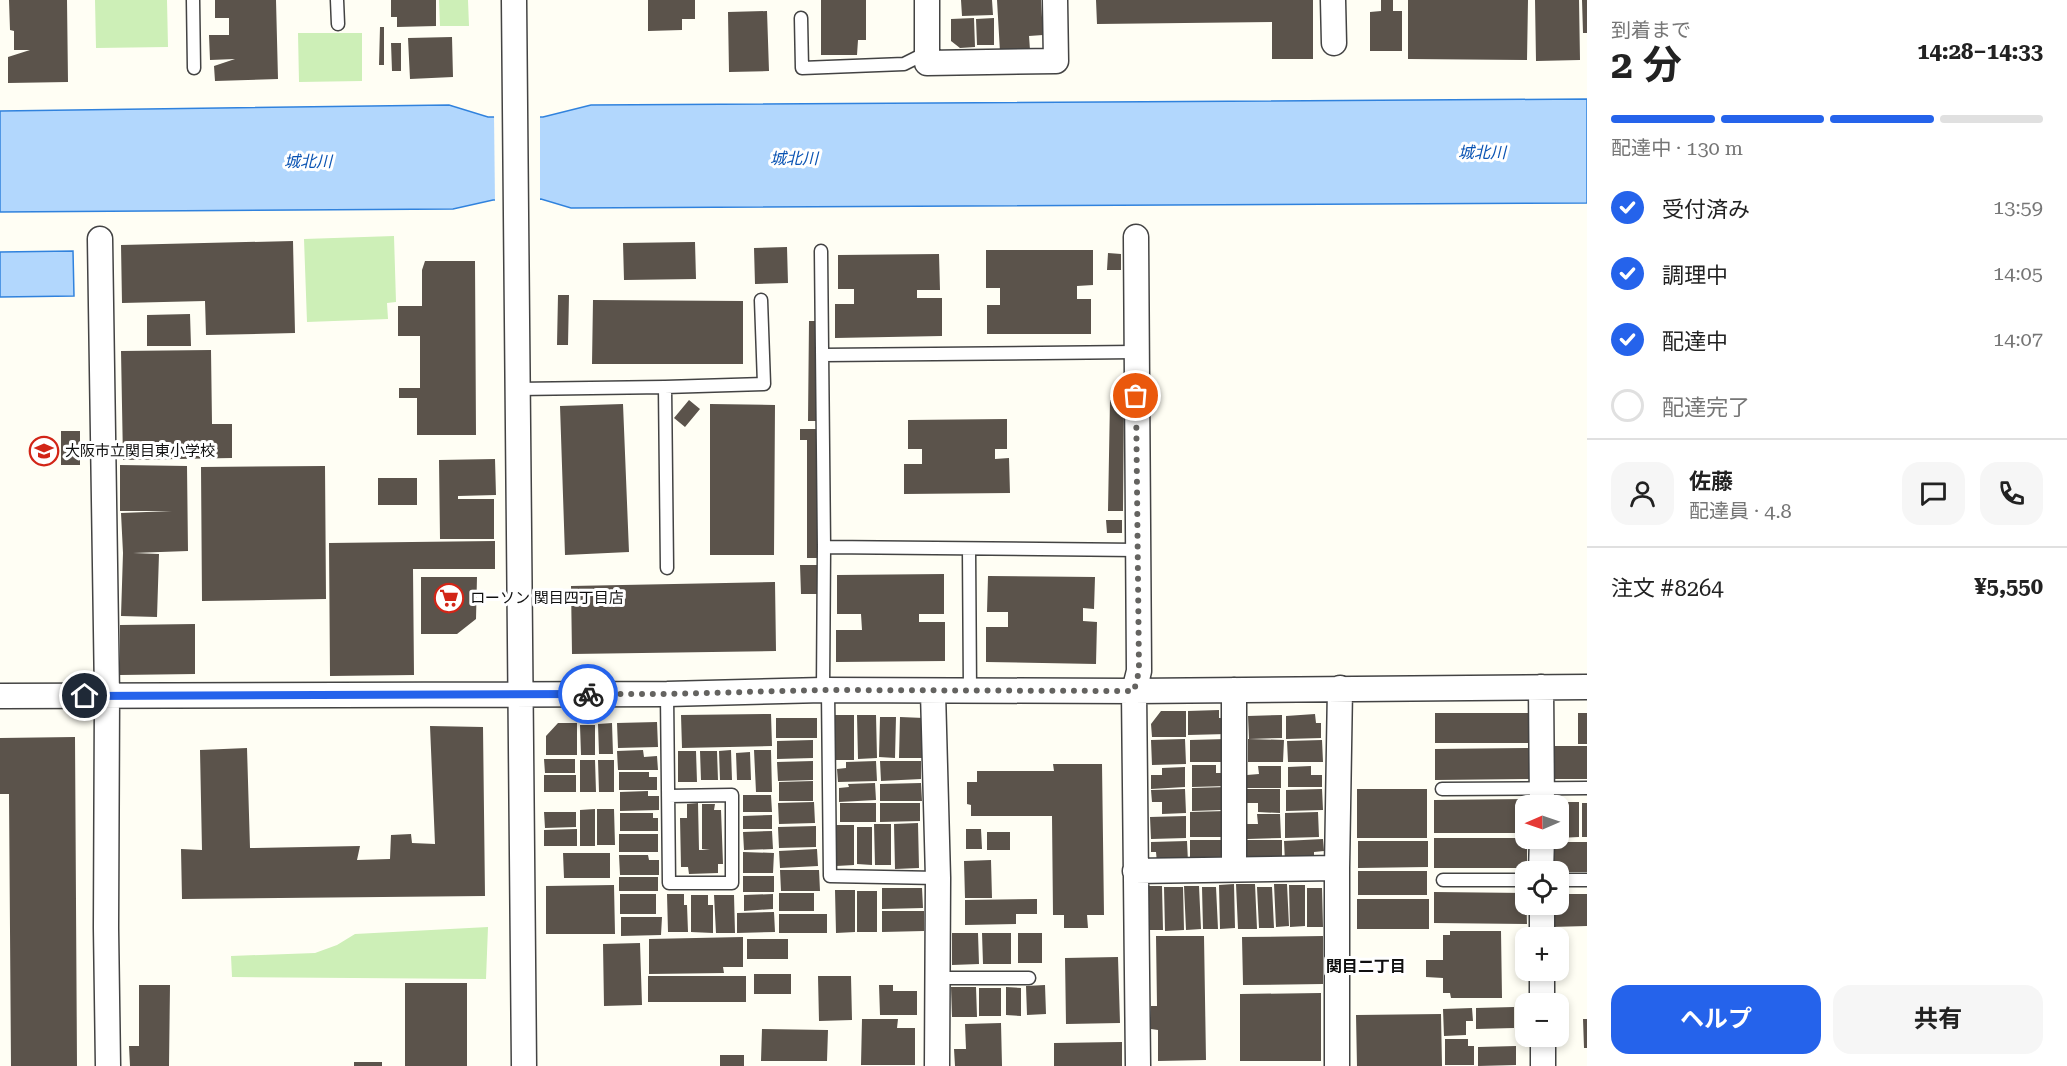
<!DOCTYPE html>
<html lang="ja">
<meta charset="utf-8">
<style>
body{margin:0;font-family:"Roboto Serif","Noto Sans JP",serif;background:#f6f6f6;color:#222;height:100vh;display:flex;flex-direction:column;font-size:22px;white-space:nowrap}
*{box-sizing:border-box;margin:0}
p{font-size:20px;color:#767676}
.icon{flex:none;width:33px;height:33px;fill:none;stroke:currentColor;stroke-width:2;stroke-linecap:round;stroke-linejoin:round}
.map{position:relative;flex:1;overflow:hidden}
.details{display:flex;flex-direction:column;background:#fff;width:480px}
.details>*{flex:none}
.needle{width:39px;rotate:268deg}
.buttons{position:absolute;left:1515px;top:795px;display:grid;gap:12px}
.buttons a{display:grid;place-items:center;width:54px;height:54px;border-radius:12px;background:#fff;box-shadow:0 3px 9px #0003;font-size:30px}
.pin{position:absolute;display:grid;place-items:center;width:51px;height:51px;color:#fff;margin:-26px;border:3px solid #fff;border-radius:50%;box-shadow:0 2px 6px #0007}
.courier{position:absolute;display:grid;place-items:center;width:60px;height:60px;margin:-30px;border:4px solid #2563eb;border-radius:50%;background:#fff;color:#222;box-shadow:0 2px 8px #0007}
.headline em{font-style:normal;font-weight:700}
.headline div{display:flex;flex-direction:column-reverse}
.headline{display:flex;align-items:center;justify-content:space-between;height:102px;padding:0 24px}
h1{font-size:39px;font-weight:700;line-height:45px}
.bar{display:grid;grid-template-columns:repeat(4,1fr);gap:9px 6px;align-content:center;height:72px;padding:0 24px}
.bar i{height:8px;border-radius:4px;background:#e0e0e0}
.bar .selected{background:#2563eb}
.bar p{grid-column:span 4}
.line{display:flex;align-items:center;gap:15px;padding:0 24px;border-top:2px solid #e0e0e0}
.line div{flex:1}
.round{display:grid;place-items:center;flex:none;width:63px;height:63px;border-radius:18px;background:#f6f6f6}
ol{padding:0 24px;list-style:none}
li{display:flex;align-items:center;gap:18px;height:66px}
li p{margin-inline-start:auto}
li .icon{padding:6px;border-radius:50%;background:#2563eb;color:#fff;stroke-width:4}
li:last-child{color:#767676}
li i{width:33px;height:33px;border:3px solid #e0e0e0;border-radius:50%}
.button{display:flex;gap:12px;margin-top:auto;padding:12px 24px}
.button a{flex:1;height:69px;border-radius:18px;background:#2563eb;color:#fff;font-size:24px;font-weight:700;line-height:69px;text-align:center}
.button a+a{background:#f6f6f6;color:#222}
main{display:flex;flex:1;min-height:0}
.map>svg:first-child{display:block}
</style>
<main>
<div class="map">
<svg width="1587" height="1066" viewBox="0 0 1587 1066">
<rect width="100%" height="100%" fill="#fffef4"/>
<path fill="#cdefb7" d="M95 0H167L168 47 96 48Z
M439 0H468L469 26H440Z
M298 33H362V81L299 82Z
M394 236 396 302 387 303 388 319 307 322 304 239Z
M488 927 486 979 232 977 231 956 315 953 337 945 355 934Z"/>
<path fill="#b2d7fd" stroke="#3082dd" stroke-width="1.5" d="M1587 99V203L571 208 541 199 493 200 453 209 0 212V111L449 105 488 117H543L591 105Z
M73 251 74 296 0 297V252Z"/>
<path fill="#fffef4" d="M494 114H540V202L495 203Z"/>
<path fill="#5b534b" d="M9 0H67L68 82 8 83V57L30 50H14V31L10 30Z
M215 0H276L278 79 215 81 214 66 235 59 210 60 209 35H229V18H215Z
M391 0H436V26L397 27V17H391Z
M648 0H695V19H682V30L648 31Z
M821 0H866V40H858L857 55H821Z
M961 0H992L993 15 962 16Z
M997 0H1041L1043 35 1029 36 1030 50 1000 52Z
M1096 0H1313V59H1272V22L1097 24Z
M1381 0H1393V11H1402V51H1370V12L1381 11Z
M1408 0H1528L1527 60 1408 59Z
M1535 0H1579L1580 60 1536 61Z
M1582 0H1587V33H1583Z
M767 11 769 71 729 72 728 12Z
M974 18 975 47 960 48 951 41V19Z
M994 18V45H977L976 19Z
M380 27H384V65H379Z
M452 37 453 77 410 79 408 38Z
M391 43H401V71H392Z
M293 241 295 333 206 335 205 301 122 303 121 245Z
M695 242 696 279 624 280 623 243Z
M787 247 788 283 755 284 754 248Z
M986 250H1093V285L1077 286V299H1091V334H987V305H1000V288H986Z
M1108 253 1121 254V270H1107Z
M939 254 940 290H917V298H942V336L835 338V304H854V289H838V255Z
M425 261H475L476 435H417V398H399V388H420V336H398V306H422V270Z
M558 295H569L568 345H557Z
M593 300 743 301V364H592Z
M190 314 191 346H147V315Z
M809 321H817L816 421H808Z
M211 350 212 424H232V458L123 460 121 351Z
M689 400 700 409 685 427 674 418Z
M1110 400H1124L1123 511H1108Z
M623 404 629 552 565 555 560 406Z
M710 404 775 405 774 555H710Z
M1007 419V449H995V459L1009 458 1010 493 904 494V464H922V449H908V420Z
M800 429H818V558H807V440H800Z
M61 431H80V465H61Z
M495 459 496 495 458 496V499H494V539H440L439 460Z
M120 465 187 466 188 551 133 553 159 554 157 617 121 616 123 553 121 513 172 511H120Z
M325 466 326 599 202 601 201 467Z
M378 478H417V505H378Z
M1106 520H1122V533H1107Z
M495 541V569H413L414 675 330 676 329 543Z
M800 565H818V594H801Z
M944 574V614H919V622H945V661L836 662V630H862L861 614H837V575Z
M988 576 1095 577 1094 609 1083 608V621L1097 622 1096 664 986 662V627H1008V612H987Z
M421 577H477L476 619 457 634H421Z
M775 582 776 651 572 654 571 586Z
M195 624V674L120 675V625Z
M1219 710V718H1227V734L1188 735V711Z
M1161 711H1186V737H1152L1151 724Z
M1435 713H1528V743H1435Z
M1578 713H1587V744H1578Z
M771 714 772 746 682 748 681 715Z
M1315 714 1316 723H1321V738L1286 739V716Z
M835 715H854V760H835Z
M857 715H876L877 758 858 759Z
M1282 715V738L1249 739 1248 716Z
M880 717H896L895 758 879 757Z
M900 717 924 718 923 758H899Z
M776 718H817V738H776Z
M657 722 658 747 618 748 617 723Z
M558 723H577V755H546V736Z
M612 723 613 754H599L598 724Z
M580 725H595V755H581Z
M430 726 483 727 485 896 182 899 181 849 202 850 200 750 247 748 250 848 360 846 357 860 390 859 391 835 411 834 412 843 435 844Z
M75 737 77 1066H11L9 794H0V738Z
M1185 739 1186 764 1152 765 1151 740Z
M1227 739 1228 754H1222V762H1190V740Z
M1248 739 1284 740 1283 762H1248Z
M813 740V758L777 759V741Z
M1322 740 1323 762H1288L1287 741Z
M1554 746H1587V779H1554Z
M1530 748V779L1435 780V749Z
M643 750 644 757 657 756 658 770H618L617 751Z
M731 750 732 780H720L719 751Z
M754 750H771L772 792H756Z
M678 751H696L697 782H678Z
M700 751H717L718 780H701Z
M750 752 751 780H737L736 753Z
M544 759H575V773H545Z
M580 760H595L596 792H580Z
M598 760H614V792H599Z
M813 761V780L778 781 777 762Z
M876 761 877 781 838 782 837 769 846 768V762Z
M880 761H921V779L881 781Z
M1053 764H1102L1104 915H1087L1088 928H1064V915H1053L1052 816H971V805L967 804V782H977V771H1054Z
M1192 765H1216V773H1228V786L1192 787Z
M1258 766H1281V788H1247V775L1259 774Z
M1311 766V775H1322V787H1288V767Z
M1185 767V787L1151 789V775H1162V768Z
M619 772H649V777H657V790H619Z
M544 775H576V792H544Z
M813 781V801H779V782Z
M875 783 876 800 839 802V788L849 787 848 784Z
M921 783 922 801H880V784Z
M1227 787 1228 800H1221V810L1192 811V788Z
M1185 789 1186 813 1162 814V802H1152L1151 790Z
M1247 789H1280V813L1258 812V803H1247Z
M1322 789 1323 810 1286 811V790Z
M1357 789H1427V838H1357Z
M648 791V796H659V810L620 811V792Z
M743 795H771L772 812H743Z
M1529 799V806H1526V833H1434V800Z
M814 802 815 823 779 824 778 803Z
M1552 802H1579V837L1558 838V806H1552Z
M698 803 699 850H710L702 849V804H715L714 810H721L723 864H718V873L689 874 688 867H681L680 818H687V804Z
M840 803H876V822H840Z
M880 803H920V821L880 822Z
M1582 803H1587V837H1582Z
M595 809V846H580V810Z
M597 809H614L615 845H597Z
M1226 811 1227 837H1190V812Z
M544 812H576V827L545 828Z
M1318 812 1319 837 1285 838V813Z
M620 813H653V818H658V831H620Z
M1257 814H1280L1281 838 1247 839V824H1258Z
M772 815V829H743V816Z
M1186 816V838L1151 839 1150 817Z
M918 823 919 868 895 869 894 824Z
M874 824H891V865H875Z
M836 825H854V865L836 866Z
M816 826V847L779 848 778 827Z
M857 827H872V865L857 864Z
M577 829V846H544V830Z
M966 829H981L982 849H966Z
M772 831 773 849 744 850 743 832Z
M987 832H1010V850H987Z
M619 834H658V852H619Z
M1434 838H1527V868H1434Z
M1323 839 1324 851 1314 852V861L1285 862 1284 841Z
M1190 840H1227L1223 861H1190Z
M1246 840H1282V862L1246 863Z
M1187 841 1188 862 1157 863 1156 852H1151V842Z
M1358 841H1428V867L1358 868Z
M1551 842H1587V872H1552Z
M817 849 818 866 780 868 779 851Z
M743 852 774 853 773 873H743Z
M563 853H610V878H564Z
M619 855H648L649 860H659V875H620Z
M991 860 992 898H965L964 861Z
M780 870H819L820 891H781Z
M1358 871H1427V895H1358Z
M743 876H774V892H743Z
M619 877H658V891H619Z
M1234 884 1235 928 1220 929 1219 885Z
M1236 884H1255L1257 929H1238Z
M1274 884H1287L1289 926 1276 927Z
M614 885 615 934H546V886Z
M1289 885H1305V926L1290 927Z
M1148 886H1162L1163 930H1149Z
M1184 886H1199L1201 929 1186 930Z
M1164 887H1183L1184 930 1165 931Z
M1202 887H1216L1218 929H1203Z
M1257 887H1272L1274 928H1259Z
M882 888H922L923 908 882 909Z
M1307 888H1322L1323 927H1307Z
M835 890H855V932L836 933Z
M857 891H877V932H857Z
M1434 892 1526 893 1527 924 1434 923Z
M779 893H814V911H779Z
M620 894H656V914H620Z
M667 894H684V905H687L688 932H668Z
M773 894V909L744 911V895Z
M1558 894H1587V926L1551 927V904H1558Z
M691 895H708V905H713V933L691 932Z
M714 895H734L735 933H716Z
M1037 899V914H1016V924L965 925V900Z
M1357 899H1429V929H1357Z
M882 911H924V931L882 932Z
M774 912 775 932 737 933V913Z
M779 914H827V933H779Z
M621 917H662L661 935 621 936Z
M1450 931H1501L1502 998H1451L1450 993H1443V978L1426 977V960H1443V935H1450Z
M952 933H978L979 964 952 965Z
M982 933H1011V964H983Z
M1018 933H1042V963H1018Z
M1156 936H1204L1206 1060 1158 1061V1030L1151 1029V1006H1157Z
M1323 936V984L1243 985 1242 937Z
M743 937V967H723L724 973 649 974V939Z
M747 939H788V959H747Z
M640 943 642 1005 604 1006 603 944Z
M1118 957 1120 1023 1066 1024 1065 958Z
M754 974H791V994H754Z
M648 976H746V1002H648Z
M818 976H851L852 1020 819 1021Z
M405 983H467V1066H405Z
M139 985H170L169 1066H130L129 1046H139Z
M879 985H893V991H917V1015H880Z
M1045 985 1046 1014 1027 1015 1026 986Z
M951 987H976L977 1017H952Z
M1006 987 1021 988V1016L1006 1015Z
M979 988H1001V1016H979Z
M1321 993V1061H1240V994Z
M1514 1007V1028L1476 1029V1008Z
M1472 1008 1473 1021H1466V1035L1444 1036 1443 1009Z
M1441 1014 1442 1066H1357L1356 1015Z
M862 1019H898L897 1028H915V1065H861Z
M1583 1019H1587V1048H1584Z
M1001 1023 1002 1066H955L954 1049H966L965 1024Z
M762 1029 828 1030 827 1061H761Z
M1445 1039H1468V1046H1474V1065H1445Z
M1122 1042V1066H1054V1043Z
M1516 1046V1065L1478 1066V1047Z
M720 1055H744V1066H720Z
M354 1062H382V1066H354Z"/>
<g fill="none" stroke-linecap="round" stroke-linejoin="round">
<g stroke="#434343" stroke-width="15">
<path id="service" d="M193 0 194 68
M337 0 338 24
M801 18 802 68 904 64 928 52
M821 251 824 547 823 690
M823 355 1136 352
M665 387 667 568
M517 389 665 387 764 384 761 300
M824 547 1138 550
M969 549 970 691
M828 691 830 876 938 878
M667 694 669 883H732V795L668 796
M1442 789 1587 788
M1443 880H1526
M1558 880H1587
M937 978H1029"/>
</g>
<g stroke="#434343" stroke-width="27">
<path id="minor" d="M514 0 524 1066
M927 0V63L1056 61 1055 0
M1333 0 1334 43
M1136 237 1139 671 1134 691 1138 1066
M100 239 107 695 106 928 108 1066
M1541 687 1542 806
M1234 690V869
M933 692 938 878 937 1066
M0 696 667 694 823 690 1134 691 1587 687
M1135 871 1337 868
M1541 872 1542 838
M1542 904V938
M1542 970V1004
M1543 1036V1066
M1337 1066V868L1340 688"/>
</g>
<use href="#service" stroke="#fff" stroke-width="12"/>
<use href="#minor" stroke="#fff" stroke-width="24"/>
</g>
<g fill="none" stroke-linecap="round" stroke-linejoin="round">
<path stroke="#646360" stroke-width="6" stroke-dasharray="0 10.8" d="M588 694H667L823 690 1134 691 1139 671 1136 396"/>
<path stroke="#2563eb" stroke-width="8" d="M85 696 588 694"/>
</g>
<defs>
<g id="school-ring" transform="scale(1.5)"><circle r="9.5" fill="#fff" stroke="#d22517" stroke-width="1.5"/><path d="M0-5L7-2L0 1L-7-2ZM-4 1L0 2.5L4 1V4Q0 6-4 4Z" fill="#d22517"/></g>
<g id="supermarket-ring" transform="scale(1.5)"><circle r="9.5" fill="#fff" stroke="#d22517" stroke-width="1.5"/><path d="M-6-5.5h2.5l.6 2H6L4.5 2H-2.5L-4.4-4H-6ZM-1.5 3.2a1.3 1.3 0 1 0 .1 0ZM3 3.2a1.3 1.3 0 1 0 .1 0Z" fill="#d22517"/></g>
</defs>
<g fill-rule="evenodd">
<use href="#school-ring" x="44" y="451"/>
<use href="#supermarket-ring" x="449" y="598"/>
</g>
<g text-anchor="middle" stroke-width="6" stroke-linejoin="round" paint-order="stroke">
<g font-size="15" fill="#101010" stroke="#fff" text-anchor="start">
<text x="65" y="456">大阪市立関目東小学校</text>
<text x="470" y="603">ローソン 関目四丁目店</text>
</g>
<g font-size="16" font-style="italic" fill="#0953b3" stroke="#fff">
<text x="1482" y="158">城北川</text>
<text x="794" y="164">城北川</text>
<text x="308" y="167">城北川</text>
</g>
<g font-size="16" font-weight="bold" fill="#101010" stroke="#fff">
<text x="1366" y="972">関目二丁目</text>
</g>
</g>
</svg>
<div class="buttons">
<a><svg class="needle" viewBox="-14 -14 28 28"><path d="M0-13l5 13h-10z" fill="#e53935"/><path d="M0 13l5-13h-10z" fill="#767676"/></svg></a>
<a><svg class="icon" aria-label="locate" viewBox="0 0 24 24"><circle cx="12" cy="12" r="6"/><path d="M12 2v4M12 18v4M2 12h4M18 12h4"/></svg></a>
<a>+</a>
<a>−</a>
</div>
<div class="pin" style="left:1136px;top:396px;background:#ea580c"><svg class="icon" aria-label="bag" viewBox="0 0 24 24"><path d="M5 8h14l-1 12H6zM9 8a3 3 0 0 1 6 0"/></svg></div>
<div class="pin" style="left:85px;top:696px;background:#1f2937"><svg class="icon" aria-label="home" viewBox="0 0 24 24"><path d="M3 11l9-7 9 7M6 9v11h12V9"/></svg></div>
<div class="courier" style="left:588px;top:694px"><svg class="icon" aria-label="bike" viewBox="0 0 24 24"><circle cx="6" cy="16" r="4"/><circle cx="18" cy="16" r="4"/><path d="M6 16l4-8h5l3 8M10 8l3 8H6M13 5h3"/></svg></div>
</div>
<section class="details">
<div class="headline"><div><h1>2 分</h1><p>到着まで</p></div><em>14:28–14:33</em></div>
<div class="bar"><i class="selected"></i><i class="selected"></i><i class="selected"></i><i></i><p>配達中 · 130 m</p></div>
<ol>
<li><svg class="icon" aria-label="check" viewBox="0 0 24 24"><path d="M5 12l5 5 9-10"/></svg>受付済み<p>13:59</p></li>
<li><svg class="icon" aria-label="check" viewBox="0 0 24 24"><path d="M5 12l5 5 9-10"/></svg>調理中<p>14:05</p></li>
<li><svg class="icon" aria-label="check" viewBox="0 0 24 24"><path d="M5 12l5 5 9-10"/></svg>配達中<p>14:07</p></li>
<li><i></i>配達完了</li>
</ol>
<div class="line" style="height:108px"><a class="round"><svg class="icon" aria-label="person" viewBox="0 0 24 24"><circle cx="12" cy="8" r="4"/><path d="M4 21q1-7 8-7t8 7"/></svg></a><div><b>佐藤</b><p>配達員 · 4.8</p></div><a class="round"><svg class="icon" aria-label="chat" viewBox="0 0 24 24"><path d="M4 5h16v11H9l-5 4z"/></svg></a><a class="round"><svg class="icon" aria-label="phone" viewBox="0 0 24 24"><path d="M5 4h4l2 5-3 2q2 4 5 5l2-3 5 2v4C11 20 4 13 5 4z"/></svg></a></div>
<div class="line" style="height:78px"><div>注文 #8264</div><b>¥5,550</b></div>
<div class="button"><a>ヘルプ</a><a>共有</a></div>
</section>
</main>
